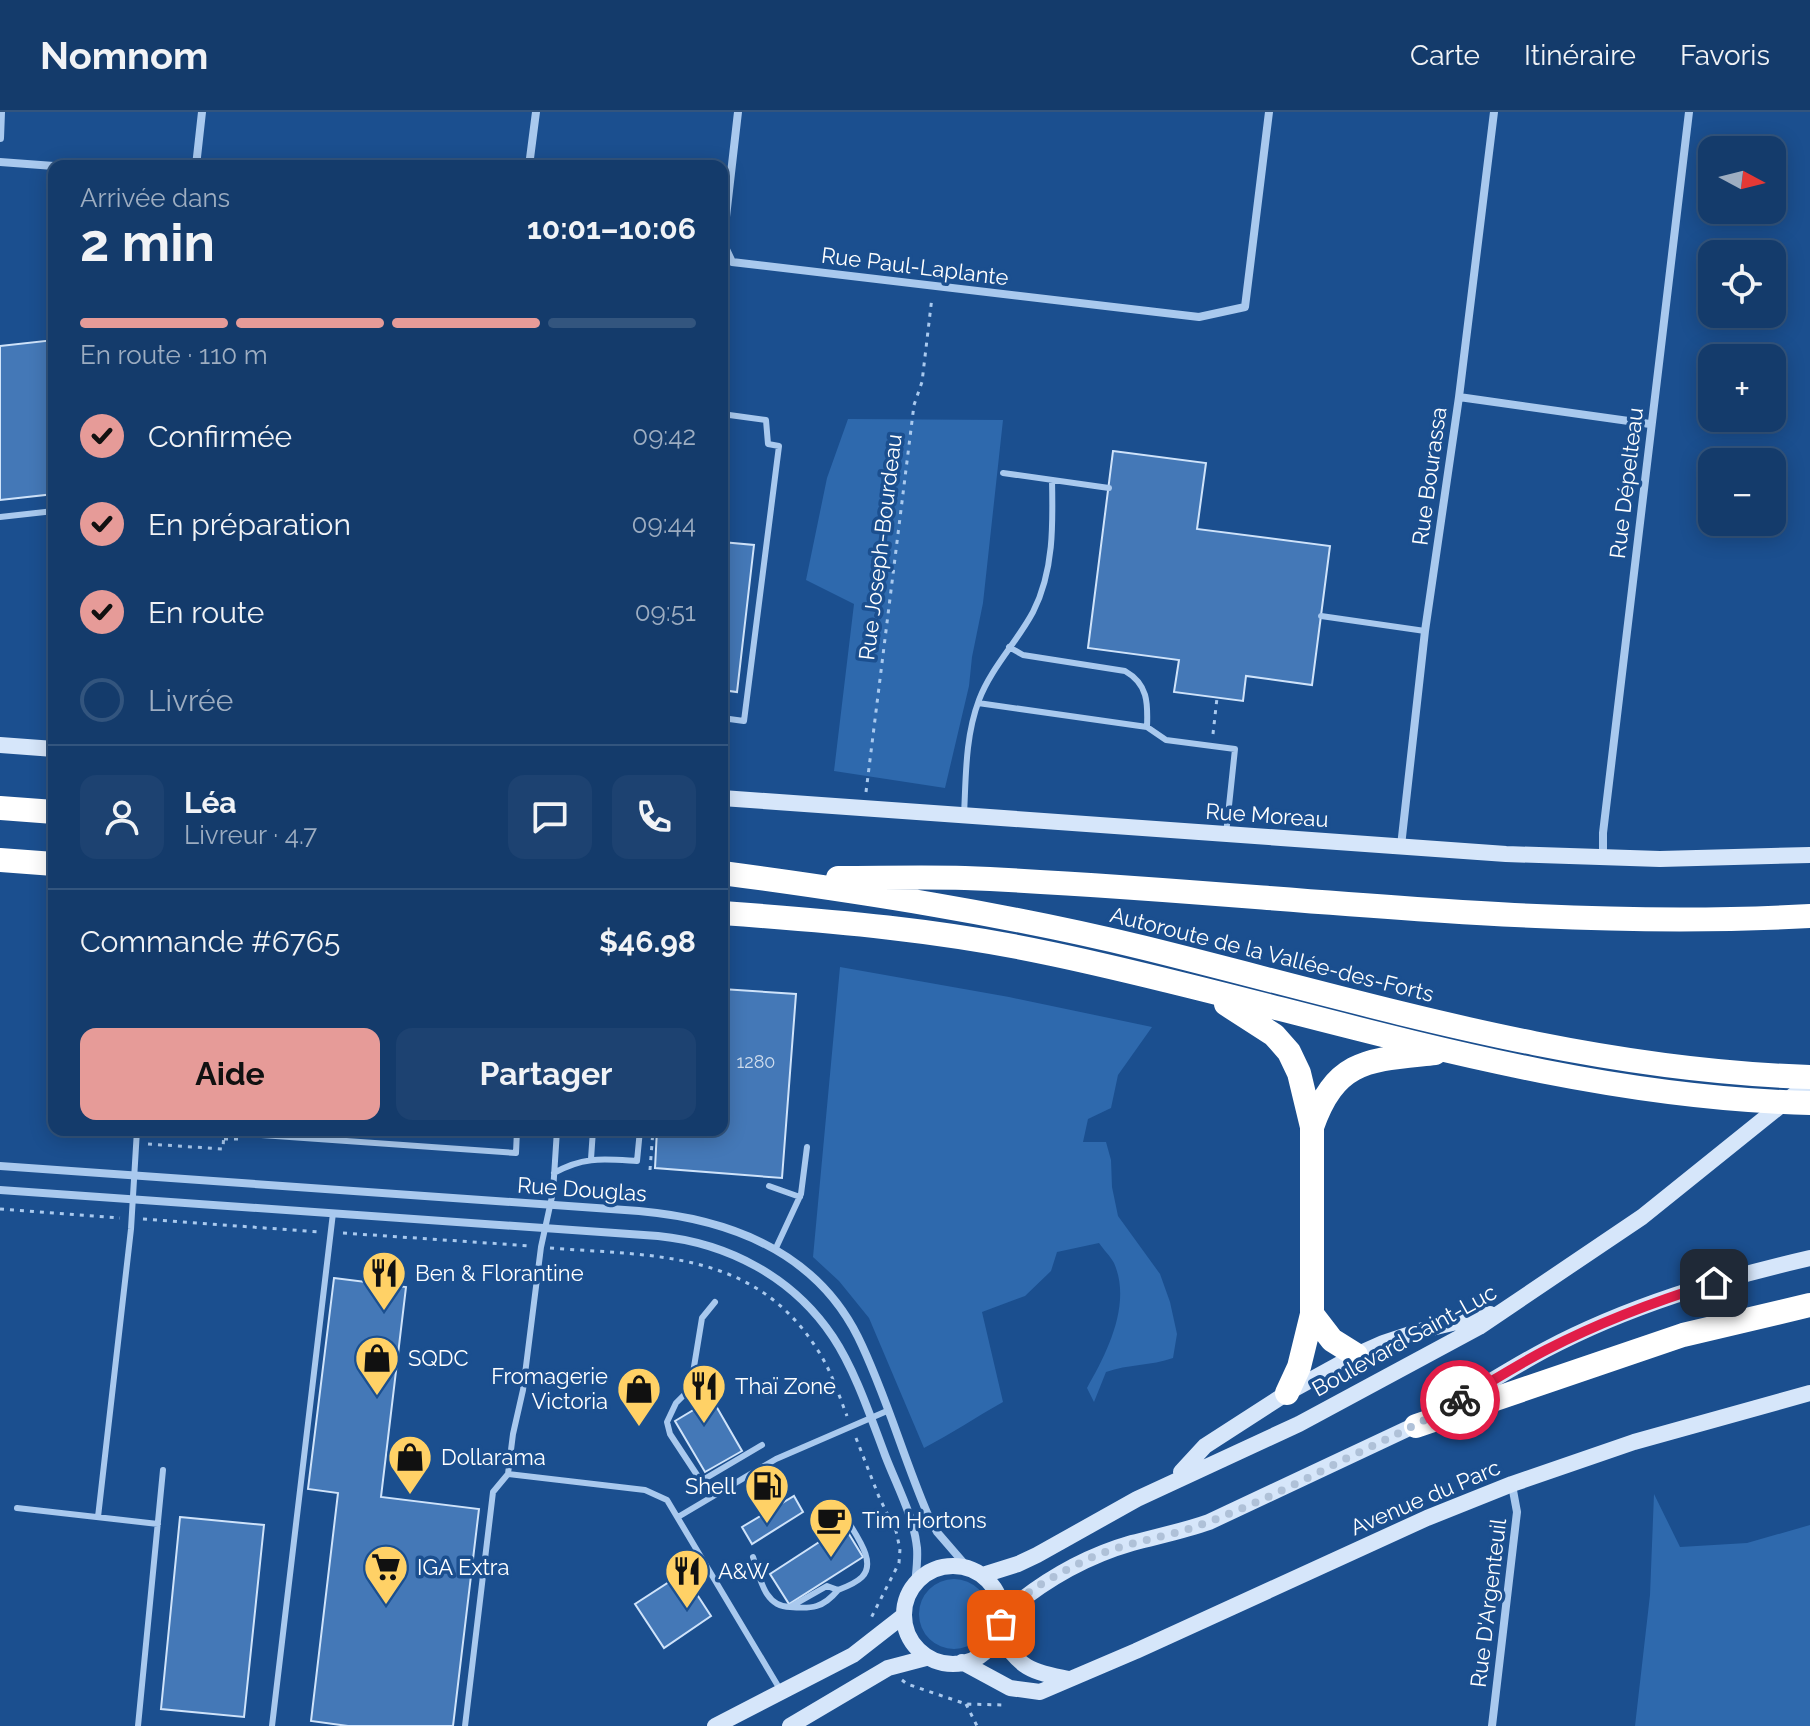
<!DOCTYPE html>
<html lang="fr">
<meta charset="utf-8">
<style>
body{margin:0;font-family:Raleway,sans-serif;background:#1d4271;color:#f1f3f6;height:100vh;display:flex;flex-direction:column;font-size:30px;white-space:nowrap}
*{box-sizing:border-box;margin:0}
p{font-size:26px;color:#9dadc1}
.icon{flex:none;width:44px;height:44px;fill:none;stroke:currentColor;stroke-width:2;stroke-linecap:round;stroke-linejoin:round}
.map{position:relative;flex:1;overflow:hidden}
.details{position:absolute;left:48px;top:48px;width:680px;height:976px;display:flex;flex-direction:column;background:#143b6b;border-radius:16px;box-shadow:0 4px 20px #0003,0 0 0 2px #33557e}
.details>*{flex:none}
.needle{width:52px;rotate:97deg}
.fabs{position:absolute;left:1698px;top:24px;display:grid;gap:16px}
.fabs a{display:grid;place-items:center;width:88px;height:88px;border-radius:16px;background:#143b6b;box-shadow:0 4px 20px #0003,0 0 0 2px #33557e;font-size:40px}
.pin{position:absolute;display:grid;place-items:center;width:68px;height:68px;color:#fff;margin:-34px;border-radius:16px;box-shadow:0 4px 12px #0006}
.courier{position:absolute;display:grid;place-items:center;width:80px;height:80px;margin:-40px;border:6px solid #e11d48;border-radius:50%;background:#fff;color:#222;box-shadow:0 2px 10px #0007}
.overview em{font-style:normal;font-weight:700}
.overview div{display:flex;flex-direction:column-reverse}
.overview{display:flex;align-items:center;justify-content:space-between;height:136px;padding:0 32px}
h1{font-size:52px;font-weight:700;line-height:60px}
.bar{display:grid;grid-template-columns:repeat(4,1fr);gap:12px 8px;align-content:center;height:96px;padding:0 32px}
.bar i{height:10px;border-radius:6px;background:#33557e}
.bar .on{background:#e69b98}
.bar p{grid-column:span 4}
.line{display:flex;align-items:center;gap:20px;padding:0 32px;border-top:2px solid #33557e}
.line div{flex:1}
.round{display:grid;place-items:center;flex:none;width:84px;height:84px;border-radius:16px;background:#1d4271}
ol{padding:0 32px;list-style:none}
li{display:flex;align-items:center;gap:24px;height:88px}
li p{margin-inline-start:auto}
li .icon{padding:8px;border-radius:50%;background:#e69b98;color:#111;stroke-width:4}
li:last-child{color:#9dadc1}
li i{width:44px;height:44px;border:4px solid #33557e;border-radius:50%}
.button{display:flex;gap:16px;margin-top:auto;padding:16px 32px}
.button a{flex:1;height:92px;border-radius:16px;background:#e69b98;color:#111;font-size:32px;font-weight:700;line-height:92px;text-align:center}
.button a+a{background:#1d4271;color:#f1f3f6}
header{display:flex;align-items:center;gap:48px;box-sizing:border-box;height:112px;padding:0 40px;background:#143b6b;border-bottom:2px solid #33557e}
header strong{font-size:38px}
nav{display:flex;gap:44px;margin-inline-start:auto;font-size:28px}
.map>svg:first-child{display:block}
</style>
<header>
<strong>Nomnom</strong>
<nav><a>Carte</a><a>Itinéraire</a><a>Favoris</a></nav>
</header>
<div class="map">
<svg width="1810" height="1614" viewBox="0 0 1810 1614">
<rect width="100%" height="100%" fill="#1b4f8f"/>
<path fill="#2e69ad" d="M848 307 1003 308 983 491 972 545 969 574 945 676 834 659 854 492 806 468 827 366Z
M840 855 1009 885 1152 915 1118 963 1111 996 1088 1007 1083 1030H1106L1111 1048 1112 1075 1118 1104 1160 1162 1170 1190 1177 1222 1173 1246C1151 1254 1128 1252 1106 1260L1094 1290 1087 1276C1107 1241 1132 1192 1114 1151 1111 1145 1103 1137 1099 1131L1057 1140 1051 1159 1025 1184 982 1200 1003 1290C976 1305 951 1322 924 1336L869 1206 839 1169 813 1145Z
M1654 1382 1680 1435 1747 1431 1810 1413V1614H1635L1650 1483Z
M919 1502a35 35 0 1 1 70 0a35 35 0 1 1-70 0Z"/>
<path fill="#4478b7" stroke="#cfe3fa" stroke-width="2" d="M54 228V382L0 388V234Z
M1113 339 1206 351 1197 417 1330 434 1312 573 1246 564 1243 589 1174 580 1179 548 1088 536Z
M722 430 754 433 737 580 722 578Z
M722 877 796 882 782 1066 655 1056 657 1018H722Z
M334 1166 406 1175 381 1385 479 1397 453 1614H348L311 1609 338 1381 308 1377Z
M712 1287 742 1339 705 1360 675 1309Z
M794 1384 803 1400 752 1432 742 1415Z
M180 1405 264 1413 244 1605 161 1597Z
M844 1414 863 1445 789 1492 770 1462Z
M683 1461 711 1504 664 1536 635 1492Z"/>
<g fill="none" stroke-linecap="round" stroke-linejoin="round">
<path stroke="#a9c9ee" stroke-width="3" stroke-dasharray="4 6" stroke-linecap="butt" d="M1213 622 1217 586
M866 680 914 293 922 270 932 185
M224 1027H239
M148 1032 223 1037 224 1018
M650 1058 653 1018
M0 1097 120 1106
M143 1107 319 1120
M343 1121 531 1134
M550 1136C653 1144 754 1138 817 1237 831 1258 838 1281 847 1304
M856 1326 879 1385 896 1419 900 1437 899 1451 869 1510
M902 1568 907 1572 966 1592 1005 1593
M966 1592 977 1614"/>
<path stroke="#a9c9ee" stroke-width="6" d="M722 302 766 308 768 332 779 334 744 609 722 606
M1003 361 1109 376
M0 405 54 399
M1321 504 1425 519
M1009 535 1023 543 1125 559C1148 572 1148 591 1147 615
M978 591 1147 615 1166 628 1235 637 1226 722
M964 703C966 665 965 625 979 588 991 556 1017 530 1033 500 1054 459 1053 412 1052 368
M248 1018 247 1022 516 1041 517 1018
M591 1047 593 1018
M554 1061C584 1044 604 1047 637 1049L640 1018
M769 1074 800 1085
M775 1138 801 1082 807 1035
M715 1190 702 1206 691 1273 687 1280 676 1291 667 1310 670 1322 701 1369 762 1333
M508 1362 645 1378 667 1388 781 1579
M17 1396 158 1412
M98 1405 131 1117 137 1018
M678 1405 776 1347 887 1299
M753 1445C760 1465 764 1495 790 1495L827 1474 838 1478C846 1475 856 1471 862 1465 878 1449 853 1420 845 1404
M790 1495C812 1497 823 1496 838 1478
M138 1614 163 1358
M272 1614 333 1101
M465 1614 493 1380 508 1362 513 1322 523 1278 541 1135 553 1080 557 1018"/>
<path stroke="#a9c9ee" stroke-width="8" d="M738 0 723 131 732 150 1199 205 1245 195 1269 0
M0 26 1 0
M0 50 54 54
M196 54 202 0
M529 54 536 0
M1459 285 1650 312
M1401 734 1425 519 1459 285 1494 0
M1603 745V721L1689 0
M0 1054 639 1099C729 1107 815 1139 858 1225 886 1282 903 1345 928 1403L937 1420 969 1457
M0 1078 658 1124C728 1131 793 1165 833 1225 855 1258 871 1306 885 1343 896 1372 914 1405 917 1436 918 1448 916 1461 915 1473
M1492 1614 1517 1400 1512 1373"/>
<path stroke="#d6e6fa" stroke-width="16" d="M0 633 54 637
M722 686 1506 742 1660 747 1810 743
M1451 1293C1482 1275 1513 1255 1545 1238 1628 1194 1719 1167 1810 1146
M1181 1360 1205 1334 1287 1281 1356 1243 1383 1231 1419 1219 1490 1202
M904 1503a49 49 0 1 1 98 0a49 49 0 1 1-98 0Z
M983 1463 1018 1452 1037 1443 1137 1387 1299 1312 1479 1215 1642 1105 1810 970
M1003 1503C1041 1470 1083 1445 1132 1431 1158 1424 1184 1419 1209 1410L1424 1309
M998 1522C1020 1556 1030 1560 1069 1567
M962 1550 1010 1576 1040 1580 1136 1539 1427 1406 1512 1372 1634 1330 1810 1281
M715 1614 853 1543 903 1504
M790 1614 888 1556 926 1546"/>
<path stroke="#fff" stroke-width="24" d="M0 696 54 700
M0 748 54 752
M722 761C864 780 1006 802 1145 836 1367 891 1580 958 1810 965
M838 766C881 766 923 765 965 766 1247 777 1528 820 1810 804
M722 801C833 809 942 818 1052 842 1304 895 1550 985 1810 991
M1226 892 1274 923 1289 940 1299 961 1312 1015V1202L1299 1255 1287 1281
M1312 1015C1336 946 1370 948 1435 941
M1312 1202 1332 1228 1356 1243
M1416 1314 1683 1223 1810 1193"/>
</g>
<g fill="none" stroke-linecap="round" stroke-linejoin="round">
<path stroke="#afc1d8" stroke-width="8" stroke-dasharray="0 14.4" d="M1001 1512C1006 1487 1064 1459 1086 1448 1125 1429 1169 1426 1208 1410 1254 1393 1298 1371 1341 1349 1382 1329 1422 1311 1460 1288"/>
<path stroke="#e11d48" stroke-width="10" d="M1460 1288C1489 1271 1517 1253 1546 1238 1600 1210 1656 1189 1714 1171"/>
</g>
<defs>
<g id="restaurant-pin" transform="scale(2.3)"><path d="M0 17L-7.5 6A9.5 9.5 0 1 1 7.5 6Z" fill="#ffd166" stroke="#1b4f8f"/><path d="M-5-6h1v4h1v-4h1v4h1v-4h1v5L-1.5 .5V6h-2V.5L-5-1ZM5-6V6H3V1.5H1.5Q1.5-4 5-6Z" fill="#111"/></g>
<g id="shop-pin" transform="scale(2.3)"><path d="M0 17L-7.5 6A9.5 9.5 0 1 1 7.5 6Z" fill="#ffd166" stroke="#1b4f8f"/><path d="M-5-2.5h2.3a2.7 3.5 0 0 1 5.4 0H5L5.5 6h-11ZM-1.5-2.5h3a1.5 2.3 0 0 0-3 0Z" fill="#111"/></g>
<g id="fuel-pin" transform="scale(2.3)"><path d="M0 17L-7.5 6A9.5 9.5 0 1 1 7.5 6Z" fill="#ffd166" stroke="#1b4f8f"/><path d="M-5.5-6h7V0h2V4h1.3V-2.5L3-4.5l.8-.8L6-3V5H2.5V1h-1V6h-7ZM-4.2-4.7v3.2H.2V-4.7Z" fill="#111"/></g>
<g id="cafe-pin" transform="scale(2.3)"><path d="M0 17L-7.5 6A9.5 9.5 0 1 1 7.5 6Z" fill="#ffd166" stroke="#1b4f8f"/><path d="M-5.5-4.5H6V0H3Q3 3.5 0 3.5H-2.5Q-5.5 3.5-5.5 0ZM3-3.2v2h1.7v-2ZM-6 4.5H4V6H-6Z" fill="#111"/></g>
<g id="supermarket-pin" transform="scale(2.3)"><path d="M0 17L-7.5 6A9.5 9.5 0 1 1 7.5 6Z" fill="#ffd166" stroke="#1b4f8f"/><path d="M-6-5.5h2.5l.6 2H6L4.5 2H-2.5L-4.4-4H-6ZM-1.5 3.2a1.3 1.3 0 1 0 .1 0ZM3 3.2a1.3 1.3 0 1 0 .1 0Z" fill="#111"/></g>
</defs>
<g fill-rule="evenodd">
<use href="#restaurant-pin" x="384" y="1161"/>
<use href="#shop-pin" x="377" y="1246"/>
<use href="#restaurant-pin" x="704" y="1274"/>
<use href="#shop-pin" x="639" y="1277"/>
<use href="#shop-pin" x="410" y="1345"/>
<use href="#fuel-pin" x="767" y="1374"/>
<use href="#cafe-pin" x="831" y="1408"/>
<use href="#supermarket-pin" x="386" y="1455"/>
<use href="#restaurant-pin" x="687" y="1459"/>
</g>
<g text-anchor="middle" stroke-width="7" stroke-linejoin="round" paint-order="stroke">
<g font-size="18" fill="#d0dded">
<text x="756" y="956">1280</text>
</g>
<g font-size="22" fill="#fff" stroke="#1b4f8f">
<text transform="translate(915 154) rotate(7)" y="8">Rue Paul-Laplante</text>
<text transform="translate(1429 364) rotate(-82)" y="8">Rue Bourassa</text>
<text transform="translate(1626 371) rotate(-83)" y="8">Rue Dépelteau</text>
<text transform="translate(880 435) rotate(-83)" y="8">Rue Joseph-Bourdeau</text>
<text transform="translate(1267 703) rotate(4)" y="8">Rue Moreau</text>
<text transform="translate(1272 842) rotate(14)" y="8">Autoroute de la Vallée-des-Forts</text>
<text transform="translate(582 1077) rotate(4)" y="8">Rue Douglas</text>
<text transform="translate(1404 1228) rotate(-29)" y="8">Boulevard Saint-Luc</text>
<text transform="translate(1425 1385) rotate(-23)" y="8">Avenue du Parc</text>
<text transform="translate(1488 1491) rotate(-83)" y="8">Rue D'Argenteuil</text>
</g>
<g font-size="22" fill="#fff" stroke="#1b4f8f" text-anchor="start">
<text x="415" y="1169">Ben &amp; Florantine</text>
<text x="408" y="1254">SQDC</text>
<text x="608" y="1272" text-anchor="end">Fromagerie<tspan x="608" dy="25">Victoria</tspan></text>
<text x="735" y="1282">Thaï Zone</text>
<text x="441" y="1353">Dollarama</text>
<text x="736" y="1382" text-anchor="end">Shell</text>
<text x="862" y="1416">Tim Hortons</text>
<text x="417" y="1463">IGA Extra</text>
<text x="718" y="1467">A&amp;W</text>
</g>
</g>
</svg>
<div class="fabs">
<a><svg class="needle" viewBox="-14 -14 28 28"><path d="M0-13l5 13h-10z" fill="#e53935"/><path d="M0 13l5-13h-10z" fill="#9dadc1"/></svg></a>
<a><svg class="icon" aria-label="locate" viewBox="0 0 24 24"><circle cx="12" cy="12" r="6"/><path d="M12 2v4M12 18v4M2 12h4M18 12h4"/></svg></a>
<a>+</a>
<a>−</a>
</div>
<div class="pin" style="left:1001px;top:1512px;background:#ea580c"><svg class="icon" aria-label="bag" viewBox="0 0 24 24"><path d="M5 8h14l-1 12H6zM9 8a3 3 0 0 1 6 0"/></svg></div>
<div class="pin" style="left:1714px;top:1171px;background:#1f2937"><svg class="icon" aria-label="home" viewBox="0 0 24 24"><path d="M3 11l9-7 9 7M6 9v11h12V9"/></svg></div>
<div class="courier" style="left:1460px;top:1288px"><svg class="icon" aria-label="bike" viewBox="0 0 24 24"><circle cx="6" cy="16" r="4"/><circle cx="18" cy="16" r="4"/><path d="M6 16l4-8h5l3 8M10 8l3 8H6M13 5h3"/></svg></div>
<section class="details">
<div class="overview"><div><h1>2 min</h1><p>Arrivée dans</p></div><em>10:01–10:06</em></div>
<div class="bar"><i class="on"></i><i class="on"></i><i class="on"></i><i></i><p>En route · 110 m</p></div>
<ol>
<li><svg class="icon" aria-label="check" viewBox="0 0 24 24"><path d="M5 12l5 5 9-10"/></svg>Confirmée<p>09:42</p></li>
<li><svg class="icon" aria-label="check" viewBox="0 0 24 24"><path d="M5 12l5 5 9-10"/></svg>En préparation<p>09:44</p></li>
<li><svg class="icon" aria-label="check" viewBox="0 0 24 24"><path d="M5 12l5 5 9-10"/></svg>En route<p>09:51</p></li>
<li><i></i>Livrée</li>
</ol>
<div class="line" style="height:144px"><a class="round"><svg class="icon" aria-label="person" viewBox="0 0 24 24"><circle cx="12" cy="8" r="4"/><path d="M4 21q1-7 8-7t8 7"/></svg></a><div><b>Léa</b><p>Livreur · 4.7</p></div><a class="round"><svg class="icon" aria-label="chat" viewBox="0 0 24 24"><path d="M4 5h16v11H9l-5 4z"/></svg></a><a class="round"><svg class="icon" aria-label="phone" viewBox="0 0 24 24"><path d="M5 4h4l2 5-3 2q2 4 5 5l2-3 5 2v4C11 20 4 13 5 4z"/></svg></a></div>
<div class="line" style="height:104px"><div>Commande #6765</div><b>$46.98</b></div>
<div class="button"><a>Aide</a><a>Partager</a></div>
</section>
</div>
